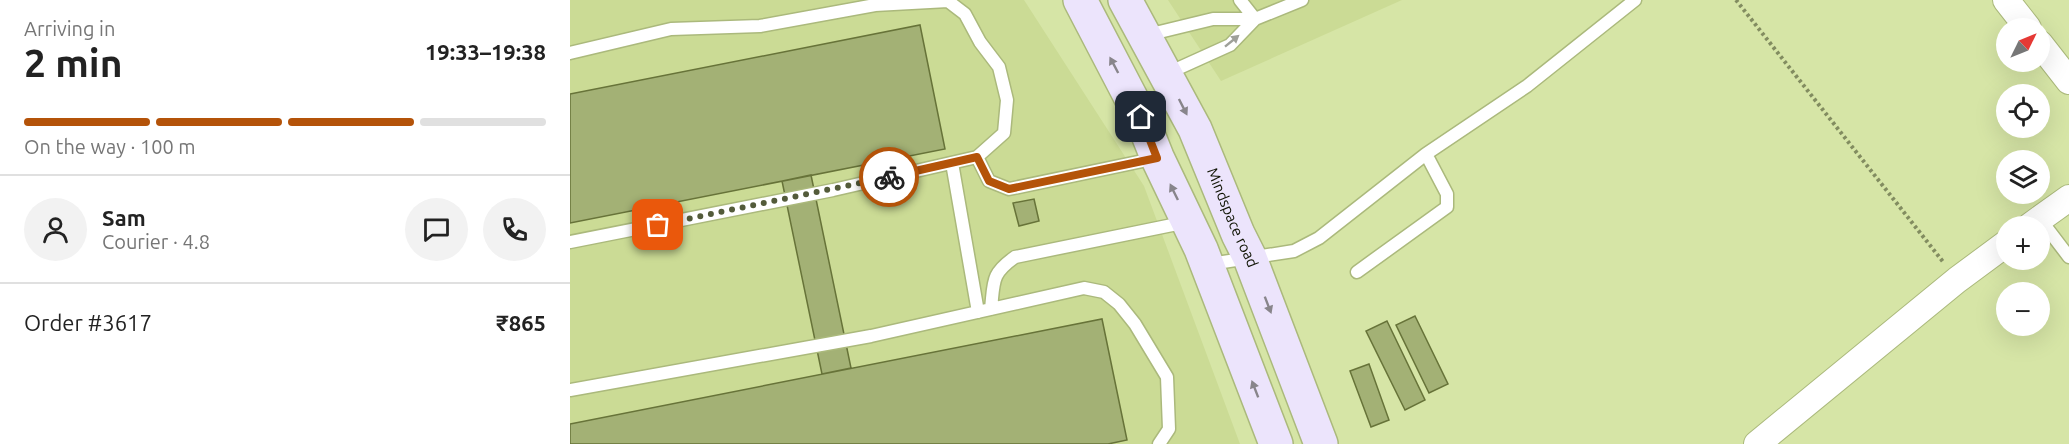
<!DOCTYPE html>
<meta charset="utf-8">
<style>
body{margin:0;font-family:Ubuntu,sans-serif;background:#f2f2f2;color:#222;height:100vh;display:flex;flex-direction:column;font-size:22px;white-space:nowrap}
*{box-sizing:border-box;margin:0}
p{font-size:20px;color:#767676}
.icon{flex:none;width:33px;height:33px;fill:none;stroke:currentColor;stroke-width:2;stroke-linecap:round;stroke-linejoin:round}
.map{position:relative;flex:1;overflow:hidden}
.side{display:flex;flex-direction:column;background:#fff;width:570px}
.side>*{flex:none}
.needle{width:39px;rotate:47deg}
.fabs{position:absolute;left:1426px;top:18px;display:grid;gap:12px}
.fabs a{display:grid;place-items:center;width:54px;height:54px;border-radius:50%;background:#fff;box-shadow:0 6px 24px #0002;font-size:30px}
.pin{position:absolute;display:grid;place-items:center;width:51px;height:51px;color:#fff;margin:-26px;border-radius:12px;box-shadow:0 3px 9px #0006}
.courier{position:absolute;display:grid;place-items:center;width:60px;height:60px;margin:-30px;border:4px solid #b45309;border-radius:50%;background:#fff;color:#222;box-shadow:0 2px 8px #0007}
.summary em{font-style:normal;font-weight:700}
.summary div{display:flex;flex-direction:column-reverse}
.summary{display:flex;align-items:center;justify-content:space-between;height:102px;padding:0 24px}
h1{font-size:39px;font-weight:700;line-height:45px}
.bar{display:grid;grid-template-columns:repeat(4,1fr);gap:9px 6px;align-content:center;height:72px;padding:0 24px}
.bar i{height:8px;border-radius:4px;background:#e0e0e0}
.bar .on{background:#b45309}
.bar p{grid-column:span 4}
.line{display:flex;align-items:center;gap:15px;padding:0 24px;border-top:2px solid #e0e0e0}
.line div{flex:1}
.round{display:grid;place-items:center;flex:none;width:63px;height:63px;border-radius:32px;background:#f2f2f2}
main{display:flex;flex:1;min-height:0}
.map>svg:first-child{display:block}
</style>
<main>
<section class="side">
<div class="summary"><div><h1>2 min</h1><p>Arriving in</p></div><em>19:33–19:38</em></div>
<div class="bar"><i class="on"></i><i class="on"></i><i class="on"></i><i></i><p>On the way · 100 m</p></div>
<div class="line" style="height:108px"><a class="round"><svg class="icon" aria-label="person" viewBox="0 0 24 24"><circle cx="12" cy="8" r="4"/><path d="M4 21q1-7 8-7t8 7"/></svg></a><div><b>Sam</b><p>Courier · 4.8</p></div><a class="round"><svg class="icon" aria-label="chat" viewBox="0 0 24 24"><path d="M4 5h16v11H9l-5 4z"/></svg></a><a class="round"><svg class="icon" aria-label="phone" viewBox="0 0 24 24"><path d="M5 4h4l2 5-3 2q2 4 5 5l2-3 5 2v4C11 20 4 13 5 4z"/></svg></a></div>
<div class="line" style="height:78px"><div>Order #3617</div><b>₹865</b></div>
</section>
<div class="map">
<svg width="1499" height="444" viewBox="0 0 1499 444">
<rect width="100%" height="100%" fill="#d6e5a6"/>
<path fill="#cbdb95" d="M0 0H454L574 186 670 444H0Z
M598 0H832L651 81Z"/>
<path fill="#a3b175" stroke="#677339" stroke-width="1.5" d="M350 25 375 149 0 223V94Z
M241 175 281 368 252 374 212 181Z
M464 199 469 221 449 226 443 203Z
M845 316 878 384 859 393 826 325Z
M532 319 557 440 538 444H0V424Z
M817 321 855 400 835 410 796 331Z
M799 364 819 420 801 427 780 371Z"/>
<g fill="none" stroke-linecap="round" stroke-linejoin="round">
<g stroke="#abb97c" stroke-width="15">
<path id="service" d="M670 0 685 19
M577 35 643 19H685L732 0
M0 53 101 29 190 26 305 5 378 1 395 14 410 42 429 67 437 100 434 133 407 157 263 190 0 242
M598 73 660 45 685 19
M407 157 419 181 439 189 587 158
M382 163 408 312
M1470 219 1499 257
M640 264 724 251 749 238 856 154 957 86 1065 0
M787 272 877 207V194L856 154
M421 309C424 281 421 274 445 257L617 222
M0 390 301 336 514 288 534 292 549 304 565 324 597 377 599 429 589 444"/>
</g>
<g stroke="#abb97c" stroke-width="28">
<path id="minor" d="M1436 0 1458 28
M1470 44 1499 81
M1460 226 1499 198
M1187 444 1387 280 1437 243"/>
</g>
<g stroke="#abb97c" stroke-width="36">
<g id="secondary">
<path d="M510 0 571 117 587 157 631 249 706 444"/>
<path id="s1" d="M555 0 625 129 668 234 680 258 751 444"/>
</g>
</g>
<path stroke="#828c60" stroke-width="4" stroke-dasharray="3 3" stroke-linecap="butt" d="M1166 0 1374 263"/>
<use href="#service" stroke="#fff" stroke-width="12"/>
<use href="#minor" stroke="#fff" stroke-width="26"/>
<use href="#secondary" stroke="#ece4fc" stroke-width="33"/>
</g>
<defs><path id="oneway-solid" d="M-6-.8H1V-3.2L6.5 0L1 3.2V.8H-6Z" transform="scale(1.5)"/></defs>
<use fill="#9ea099" href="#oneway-solid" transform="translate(662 41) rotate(-39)"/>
<g fill="#88858b">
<use href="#oneway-solid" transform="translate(544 65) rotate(-118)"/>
<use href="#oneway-solid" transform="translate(613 107) rotate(63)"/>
<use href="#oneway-solid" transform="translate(604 192) rotate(-116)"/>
<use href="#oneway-solid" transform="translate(698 305) rotate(69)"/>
<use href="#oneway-solid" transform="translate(685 389) rotate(-111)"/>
</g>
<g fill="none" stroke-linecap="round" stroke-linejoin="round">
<path stroke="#535b3a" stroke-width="6" stroke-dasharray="0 10.8" d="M88 225 319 177"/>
<path stroke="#b45309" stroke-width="8" d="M319 177 407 157 419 181 439 189 587 158 571 117"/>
</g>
<g text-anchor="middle" stroke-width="4.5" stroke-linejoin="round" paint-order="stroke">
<g font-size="15" fill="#0d1100" stroke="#fdfff8">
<text dy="5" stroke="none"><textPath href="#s1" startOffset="243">Mindspace road</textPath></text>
</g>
</g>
</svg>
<div class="fabs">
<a><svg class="needle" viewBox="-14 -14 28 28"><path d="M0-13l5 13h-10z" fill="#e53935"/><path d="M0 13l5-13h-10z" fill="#767676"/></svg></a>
<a><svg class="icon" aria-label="locate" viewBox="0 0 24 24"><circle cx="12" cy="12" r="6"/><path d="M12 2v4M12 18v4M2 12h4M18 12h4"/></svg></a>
<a><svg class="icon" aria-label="layers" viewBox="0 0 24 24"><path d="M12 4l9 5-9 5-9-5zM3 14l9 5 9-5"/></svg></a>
<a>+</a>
<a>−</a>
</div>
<div class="pin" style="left:88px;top:225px;background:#ea580c"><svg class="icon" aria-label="bag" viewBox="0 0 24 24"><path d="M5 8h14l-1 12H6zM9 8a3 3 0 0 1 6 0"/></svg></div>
<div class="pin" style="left:571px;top:117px;background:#1f2937"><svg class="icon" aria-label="home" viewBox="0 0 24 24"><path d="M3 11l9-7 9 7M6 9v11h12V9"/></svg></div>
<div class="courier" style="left:319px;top:177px"><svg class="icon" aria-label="bike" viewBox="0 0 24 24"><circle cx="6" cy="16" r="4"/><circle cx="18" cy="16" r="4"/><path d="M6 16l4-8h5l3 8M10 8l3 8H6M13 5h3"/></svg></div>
</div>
</main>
